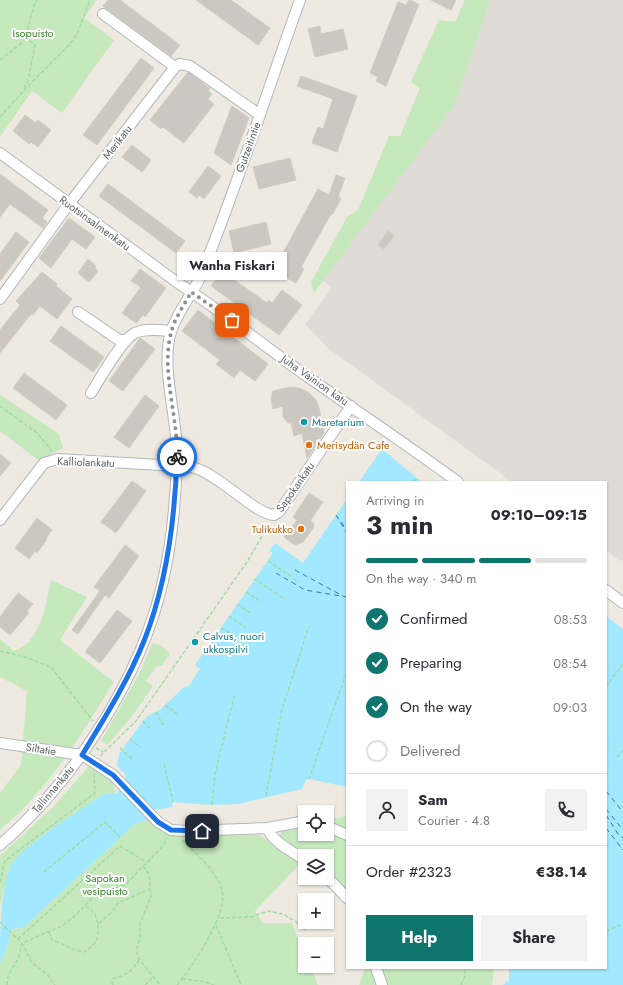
<!DOCTYPE html>
<meta charset="utf-8">
<style>
body{margin:0;font-family:Jost,sans-serif;background:#f2f2f3;color:#2b2b33;height:100vh;display:flex;flex-direction:column;font-size:15px;white-space:nowrap}
*{box-sizing:border-box;margin:0}
p{font-size:13px;color:#7c7c81}
.icon{flex:none;width:22px;height:22px;fill:none;stroke:currentColor;stroke-width:2;stroke-linecap:round;stroke-linejoin:round}
.map{position:relative;flex:1;overflow:hidden}
.drawer{position:absolute;left:346px;top:481px;width:261px;height:488px;display:flex;flex-direction:column;background:#fff;border-radius:0px;box-shadow:0 1px 3px #0004}
.drawer>*{flex:none}
.buttons{position:absolute;left:298px;top:805px;display:grid;gap:8px}
.buttons a{display:grid;place-items:center;width:36px;height:36px;border-radius:0px;background:#fff;box-shadow:0 1px 3px #0004;font-size:20px}
.pin{position:absolute;display:grid;place-items:center;width:34px;height:34px;color:#fff;margin:-17px;border-radius:8px;box-shadow:0 2px 6px #0006}
.courier{position:absolute;display:grid;place-items:center;width:40px;height:40px;margin:-20px;border:3px solid #1a73e8;border-radius:50%;background:#fff;color:#222;box-shadow:0 1px 5px #0007}
.bubble{position:absolute;height:28px;border-radius:0px;background:#fff;box-shadow:0 1px 3px #0004;font-size:13px;font-weight:700;line-height:28px;text-align:center}
.summary em{font-style:normal;font-weight:700}
.summary div{display:flex;flex-direction:column-reverse}
.summary{display:flex;align-items:center;justify-content:space-between;height:68px;padding:0 20px}
h1{font-size:26px;font-weight:700;line-height:30px}
.bar{display:grid;grid-template-columns:repeat(4,1fr);gap:6px 4px;align-content:center;height:48px;padding:0 20px}
.bar i{height:5px;border-radius:3px;background:#e1e1e2}
.bar .selected{background:#0f766e}
.bar p{grid-column:span 4}
.line{display:flex;align-items:center;gap:10px;padding:0 20px;border-top:1px solid #e1e1e2}
.line div{flex:1}
.round{display:grid;place-items:center;flex:none;width:42px;height:42px;border-radius:0px;background:#f2f2f3}
ol{padding:0 20px;list-style:none}
li{display:flex;align-items:center;gap:12px;height:44px}
li p{margin-inline-start:auto}
li .icon{padding:4px;border-radius:50%;background:#0f766e;color:#fff;stroke-width:4}
li:last-child{color:#7c7c81}
li i{width:22px;height:22px;border:2px solid #e1e1e2;border-radius:50%}
.action{display:flex;gap:8px;margin-top:auto;padding:8px 20px}
.action a{flex:1;height:46px;border-radius:0px;background:#0f766e;color:#fff;font-size:16px;font-weight:700;line-height:46px;text-align:center}
.action a+a{background:#f2f2f3;color:#2b2b33}
.map>svg:first-child{display:block}
</style>
<div class="map">
<svg width="623" height="985" viewBox="0 0 623 985">
<rect width="100%" height="100%" fill="#eeeae2"/>
<path fill="#dfdcd7" d="M483 0H623V560L620 561 606 551V482H512L328 348 305 324 332 288 320 278Z"/>
<path fill="#c5e8bd" d="M0 0H97L84 18 114 40 62 113 32 91 0 137Z
M465 0H490L454 106 314 293 311 282 347 217 358 210 389 136H400L420 88 411 82 439 20 455 22Z
M0 395 59 434 63 448 38 460 0 431Z
M51 580 87 597 60 640 114 682C80 736 50 788 0 830V793L21 765 27 691 0 677V639L14 651C41 642 46 605 51 580Z
M153 643 162 646 170 654 162 665 156 667 146 681 153 686 130 719 107 745 101 741 139 674Z
M90 765 111 778 116 794 105 793 39 838 9 869 0 906V856L53 807Z
M347 816V894L327 872V856H307L278 837 285 828 305 824V834H327V820Z
M149 819 180 836 259 835 302 862 255 911 263 923H292L305 954V966H310L318 985H0V963L9 943V933L13 929 24 927 135 824Z
M365 968H494L492 985H359Z"/>
<path fill="#a2e8ff" d="M382 449 417 478 422 482H359Z
M347 499V787L309 779 306 780 302 789 238 804 212 805 173 802 172 807 153 810 149 819 135 824 24 927 13 929 9 933V943L0 963C0 932 0 898 9 869 16 849 85 807 105 793L116 794 123 786 126 775 117 766 119 754 143 721 149 715 161 709 185 686 188 687 200 669 195 665 273 553 269 551 275 543 303 563Z
M606 616 623 629V985H503L509 980V968H606Z"/>
<g fill="none" stroke-linecap="round" stroke-linejoin="round">
<path stroke="#32799c" stroke-width="1" stroke-dasharray="5 4" stroke-linecap="butt" d="M336 515 347 533
M341 522 347 530
M295 570 343 596
M276 573 305 590 347 597
M606 791 623 812
M606 809 623 830
M606 815 618 834 623 838
M606 828 623 850"/>
</g>
<path fill="#cbc7c1" stroke="#d3cac0" d="M108 0H120L180 45 171 56 103 6Z
M196 0H231L270 28 258 45Z
M409 0 419 4 386 86 376 81 378 77 370 73 398 2 406 5Z
M431 0H456L451 10Z
M320 26 321 34 343 29 348 49 315 57 308 29Z
M141 58 154 68 97 145 83 135Z
M188 72 210 89 208 91 212 94 208 99 214 104 184 143 163 127 161 129 150 120Z
M301 76 357 96 337 152 312 143 318 127 323 129 333 99 297 86Z
M232 106 249 118 231 165 214 153Z
M25 115 36 123 38 120 51 130 38 147 31 142 29 144 13 131Z
M132 145 151 160 142 172 122 157Z
M290 158 296 180 259 189 253 167Z
M208 166 221 176 204 199 199 195 197 198 189 192Z
M0 174 48 210 42 218 47 222 43 228 10 204 0 217Z
M336 175 345 178 338 197 341 199 332 215 331 214 301 267 304 269 296 283 287 278 286 280 272 273 318 189 329 195Z
M108 184 185 241 176 253 99 196Z
M69 218 95 237 86 249 72 239 51 268 39 258Z
M266 222 271 244 234 253 229 231Z
M388 231 394 236 384 249 378 245Z
M16 232 29 242 0 281V254Z
M88 259 96 266 95 268 98 271 89 282 78 273Z
M234 262 241 267 233 279 267 303 269 300 272 303 282 290 302 305 279 335 211 286 225 267 228 269Z
M140 269 166 288 145 317 143 315 136 323 122 313 141 287 131 281Z
M42 272 57 284 56 286 72 299 57 319 40 306 33 315 31 314 0 353V330L20 305 16 301Z
M198 310 268 364 255 381 240 370 234 378 216 364 220 360 182 331Z
M61 326 104 357 93 372 50 341Z
M140 338 155 349 123 391 109 381Z
M24 373 67 405 56 420 13 388Z
M290 387 299 388 308 392 316 400 319 408 324 433 307 458 302 433 294 436 291 423H288L283 417V406L273 409 271 399 273 391Z
M145 395 159 406 129 448 114 437Z
M0 454 11 463 0 476Z
M132 481 146 491 116 533 101 522Z
M309 493 323 502 310 521 314 524 313 528 303 542 295 545 284 537 297 520 293 517Z
M37 518 52 530 46 538 47 539 37 553 35 551 29 559 15 548Z
M125 545 139 556 109 598 105 595 78 634 72 630 100 591 94 587Z
M18 593 33 604 27 611 29 613 10 635 0 627V617Z
M117 610 132 621 100 663 85 652Z"/>
<g fill="none" stroke-linecap="round" stroke-linejoin="round">
<g stroke="#b3b7bb" stroke-width="12">
<path id="minor" d="M103 14 175 67
M0 153 178 283C223 312 264 346 308 377 358 412 409 446 458 482
M0 299 69 204 175 67 180 64 190 66 260 115
M78 312 119 340H126
M91 393C100 379 122 339 135 333 145 328 160 330 171 331
M0 520 44 463 57 459 177 466C183 466 189 466 195 468 218 474 255 514 274 515L279 512 351 406
M606 590 623 603
M0 743 82 755 113 775 158 822 171 830 188 831 268 828 305 821
M327 826 347 835
M268 828C269 840 296 854 305 860
M0 845C74 781 141 678 163 581 172 541 176 498 177 457 178 419 160 367 171 332 177 312 193 294 201 275 238 185 267 91 300 0
M327 877 347 898
M376 968 382 985"/>
</g>
<path stroke="#a0daa4" stroke-width="1.5" stroke-dasharray="4 2" stroke-linecap="butt" d="M0 60 24 41 36 0
M24 88 28 81 35 45 26 37
M0 117 26 88 69 45 77 34 90 0
M0 406 37 433 52 451
M414 482 417 478
M268 561 299 582
M254 579 285 599
M246 592 260 601
M237 604 252 614
M229 616 246 628
M221 628 235 636
M212 641 226 651
M0 651 25 657 51 667 93 721
M606 687 623 663
M165 705 177 714
M156 712 163 725
M143 721 151 730
M130 739 140 747
M96 748 103 752
M120 748 132 759
M100 756 136 721 247 562 261 538 267 523
M617 757 623 750
M164 764 173 802
M309 779 347 671
M266 796 282 709 309 626
M212 805 215 774 235 693
M143 866 149 874 151 896 140 924V938L136 952 140 960 160 985
M44 872 105 822 120 837
M0 882 5 861 95 793 94 774
M86 906 95 914 98 924
M220 918 251 917 268 911 283 914 295 921 305 930
M0 922 22 943 32 963 47 974 55 985
M216 925 241 985
M606 931 623 924
M49 932 52 940C63 943 72 951 84 952 98 942 98 941 98 924L111 913 118 903 150 889
M18 939 120 846 146 862
M182 979 201 981 214 985
M7 985 8 975 18 959 22 943 62 926 76 915 95 895 125 885 163 846 167 838
M113 985 112 982 114 978C127 975 132 971 139 960
M145 985 154 976
M177 985C192 967 229 913 222 890 218 873 194 851 182 840
M461 985 465 976V968"/>
<use href="#minor" stroke="#fff" stroke-width="10"/>
</g>
<g fill="none" stroke-linecap="round" stroke-linejoin="round">
<path stroke="#8e9190" stroke-width="4" stroke-dasharray="0 7.2" d="M177 457C178 417 161 371 171 333 174 319 185 304 191 292L232 320"/>
<path stroke="#1a73e8" stroke-width="5" d="M177 457C175 519 167 583 144 641 128 681 104 719 82 755L113 775 158 822 171 830 202 831"/>
</g>
<g fill="#0f9aa8" stroke="#fff" stroke-width="1.5">
<circle cx="304" cy="422" r="4"/>
<circle cx="195" cy="642" r="4"/>
</g>
<g fill="#e8710a" stroke="#fff" stroke-width="1.5">
<circle cx="309" cy="445" r="4"/>
<circle cx="301" cy="529" r="4"/>
</g>
<g text-anchor="middle" stroke-width="4" stroke-linejoin="round" paint-order="stroke">
<g font-size="11" fill="#3c862f" stroke="#fff">
<text x="33" y="37">Isopuisto</text>
<text x="105" y="882">Sapokan<tspan x="105" dy="13">vesipuisto</tspan></text>
</g>
<g font-size="11" fill="#5b6164" stroke="#fff">
<text transform="translate(117 142) rotate(-52)" y="4">Merikatu</text>
<text transform="translate(248 147) rotate(-70)" y="4">Gutzeitintie</text>
<text transform="translate(95 223) rotate(36)" y="4">Ruotsinsalmenkatu</text>
<text transform="translate(315 380) rotate(35)" y="4">Juha Vainion katu</text>
<text transform="translate(86 462) rotate(2)" y="4">Kalliolankatu</text>
<text transform="translate(295 487) rotate(-55)" y="4">Sapokankatu</text>
<text transform="translate(41 749) rotate(9)" y="4">Siltatie</text>
<text transform="translate(53 789) rotate(-50)" y="4">Tallinnankatu</text>
</g>
<g font-size="11" fill="#0d838f" stroke="#fff" text-anchor="start">
<text x="312" y="426">Maretarium</text>
<text x="203" y="640">Calvus, nuori<tspan x="203" dy="13">ukkospilvi</tspan></text>
</g>
<g font-size="11" fill="#c56008" stroke="#fff" text-anchor="start">
<text x="317" y="449">Merisydän Cafe</text>
<text x="293" y="533" text-anchor="end">Tulikukko</text>
</g>
</g>
</svg>
<div class="buttons">
<a><svg class="icon" aria-label="locate" viewBox="0 0 24 24"><circle cx="12" cy="12" r="6"/><path d="M12 2v4M12 18v4M2 12h4M18 12h4"/></svg></a>
<a><svg class="icon" aria-label="layers" viewBox="0 0 24 24"><path d="M12 4l9 5-9 5-9-5zM3 14l9 5 9-5"/></svg></a>
<a>+</a>
<a>−</a>
</div>
<div class="pin" style="left:232px;top:320px;background:#ea580c"><svg class="icon" aria-label="bag" viewBox="0 0 24 24"><path d="M5 8h14l-1 12H6zM9 8a3 3 0 0 1 6 0"/></svg></div>
<div class="pin" style="left:202px;top:831px;background:#1f2937"><svg class="icon" aria-label="home" viewBox="0 0 24 24"><path d="M3 11l9-7 9 7M6 9v11h12V9"/></svg></div>
<div class="courier" style="left:177px;top:457px"><svg class="icon" aria-label="bike" viewBox="0 0 24 24"><circle cx="6" cy="16" r="4"/><circle cx="18" cy="16" r="4"/><path d="M6 16l4-8h5l3 8M10 8l3 8H6M13 5h3"/></svg></div>
<div class="bubble" style="left:177px;top:252px;width:110px">Wanha Fiskari</div>
<section class="drawer">
<div class="summary"><div><h1>3 min</h1><p>Arriving in</p></div><em>09:10–09:15</em></div>
<div class="bar"><i class="selected"></i><i class="selected"></i><i class="selected"></i><i></i><p>On the way · 340 m</p></div>
<ol>
<li><svg class="icon" aria-label="check" viewBox="0 0 24 24"><path d="M5 12l5 5 9-10"/></svg>Confirmed<p>08:53</p></li>
<li><svg class="icon" aria-label="check" viewBox="0 0 24 24"><path d="M5 12l5 5 9-10"/></svg>Preparing<p>08:54</p></li>
<li><svg class="icon" aria-label="check" viewBox="0 0 24 24"><path d="M5 12l5 5 9-10"/></svg>On the way<p>09:03</p></li>
<li><i></i>Delivered</li>
</ol>
<div class="line" style="height:72px"><a class="round"><svg class="icon" aria-label="person" viewBox="0 0 24 24"><circle cx="12" cy="8" r="4"/><path d="M4 21q1-7 8-7t8 7"/></svg></a><div><b>Sam</b><p>Courier · 4.8</p></div><a class="round"><svg class="icon" aria-label="phone" viewBox="0 0 24 24"><path d="M5 4h4l2 5-3 2q2 4 5 5l2-3 5 2v4C11 20 4 13 5 4z"/></svg></a></div>
<div class="line" style="height:52px"><div>Order #2323</div><b>€38.14</b></div>
<div class="action"><a>Help</a><a>Share</a></div>
</section>
</div>
